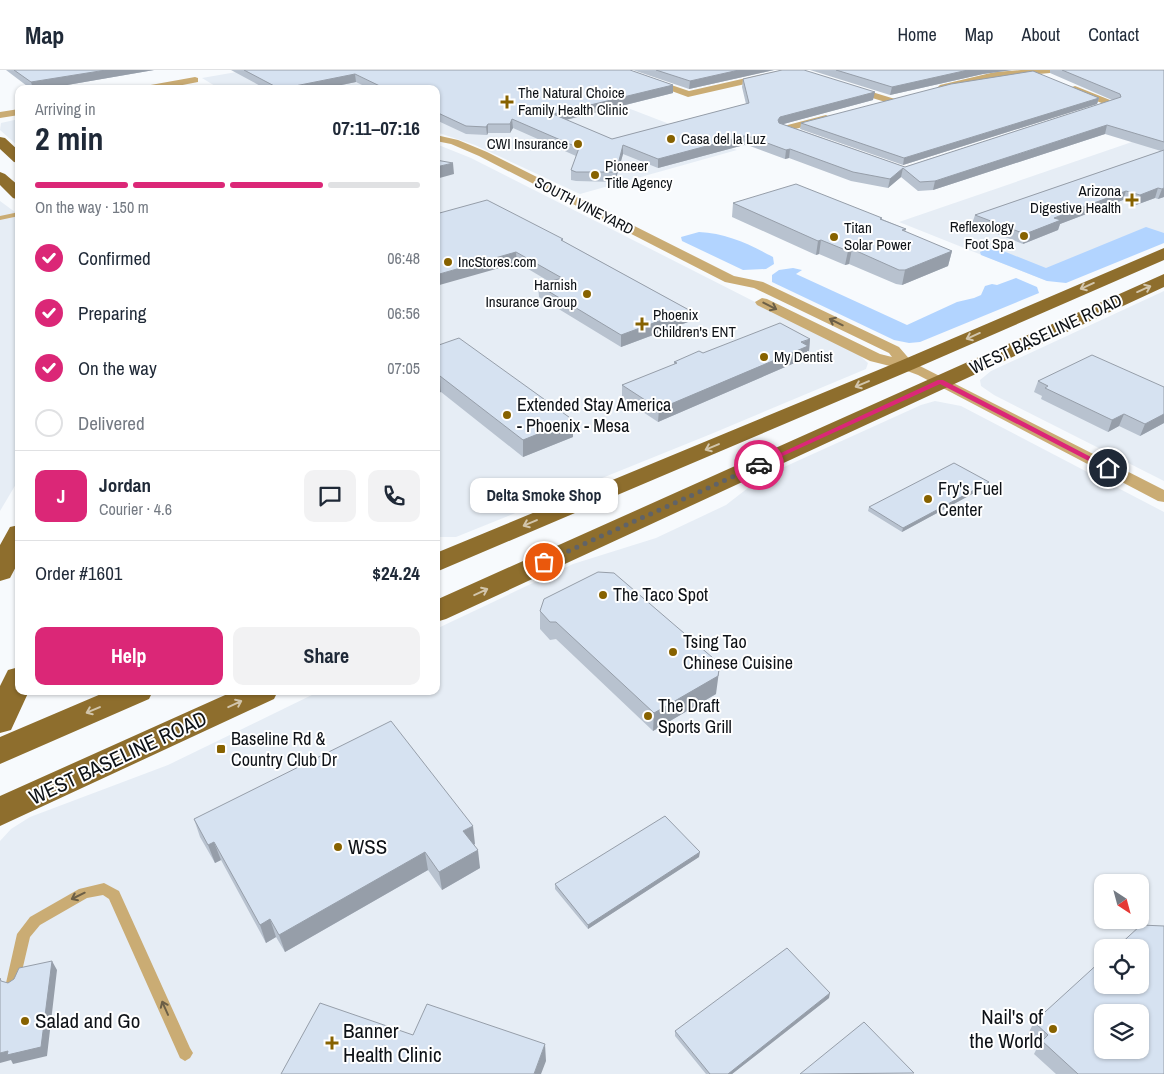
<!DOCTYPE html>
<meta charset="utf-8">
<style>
body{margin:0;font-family:"Archivo Narrow",sans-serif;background:#f2f2f3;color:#1f2937;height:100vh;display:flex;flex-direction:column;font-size:19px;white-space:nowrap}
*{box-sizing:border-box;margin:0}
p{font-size:16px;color:#747a83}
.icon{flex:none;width:28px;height:28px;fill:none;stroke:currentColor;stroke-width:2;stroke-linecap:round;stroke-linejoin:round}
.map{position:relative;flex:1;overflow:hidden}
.side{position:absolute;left:15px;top:15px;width:425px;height:610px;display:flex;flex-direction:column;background:#fff;border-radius:10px;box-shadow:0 1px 4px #0004}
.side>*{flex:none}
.needle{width:32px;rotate:144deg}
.fabs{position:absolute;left:1094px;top:804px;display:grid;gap:10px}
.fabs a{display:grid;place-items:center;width:55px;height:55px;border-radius:10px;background:#fff;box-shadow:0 1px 4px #0004;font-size:25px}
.pin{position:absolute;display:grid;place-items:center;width:42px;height:42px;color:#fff;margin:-21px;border:2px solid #fff;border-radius:50%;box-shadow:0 1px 5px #0007}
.courier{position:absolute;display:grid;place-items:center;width:50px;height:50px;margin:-25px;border:4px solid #db2777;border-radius:50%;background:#fff;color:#222;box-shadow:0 1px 6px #0007}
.bubble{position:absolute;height:35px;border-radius:10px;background:#fff;box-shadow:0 1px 4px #0004;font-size:16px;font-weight:800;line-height:35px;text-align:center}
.head em{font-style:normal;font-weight:800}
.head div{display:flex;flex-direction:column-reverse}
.head{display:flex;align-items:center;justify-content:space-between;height:85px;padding:0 20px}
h1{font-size:32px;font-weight:800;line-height:38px}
.bar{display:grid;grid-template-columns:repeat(4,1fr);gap:8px 5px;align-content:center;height:60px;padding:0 20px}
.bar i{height:6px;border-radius:4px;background:#e0e1e3}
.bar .selected{background:#db2777}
.bar p{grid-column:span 4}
.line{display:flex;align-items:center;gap:12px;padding:0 20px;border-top:1px solid #e0e1e3}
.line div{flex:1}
.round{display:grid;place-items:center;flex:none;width:52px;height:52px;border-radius:10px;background:#f2f2f3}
ol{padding:0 20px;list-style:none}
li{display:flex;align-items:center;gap:15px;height:55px}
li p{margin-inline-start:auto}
li .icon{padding:5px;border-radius:50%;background:#db2777;color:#fff;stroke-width:4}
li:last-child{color:#747a83}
li i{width:28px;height:28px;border:2px solid #e0e1e3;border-radius:50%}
.button{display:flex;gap:10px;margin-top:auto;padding:10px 20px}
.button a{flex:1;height:58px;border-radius:10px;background:#db2777;color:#fff;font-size:20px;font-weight:800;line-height:58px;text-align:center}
.button a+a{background:#f2f2f3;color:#1f2937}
header{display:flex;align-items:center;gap:30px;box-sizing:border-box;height:70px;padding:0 25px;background:#fff;border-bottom:1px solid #e0e1e3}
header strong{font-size:24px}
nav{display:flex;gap:28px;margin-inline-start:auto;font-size:18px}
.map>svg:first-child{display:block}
</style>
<header>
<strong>Map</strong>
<nav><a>Home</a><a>Map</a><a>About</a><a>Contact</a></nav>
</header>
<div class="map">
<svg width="1164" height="1004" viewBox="0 0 1164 1004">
<rect width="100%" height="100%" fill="#f7fafd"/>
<path fill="#e6edf5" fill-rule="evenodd" d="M248 0H529L737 80 580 124 475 75 436 62V19H220L202 8Z
M19 49V77L0 60 1 53Z
M1164 61V172L1047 211 899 152Z
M436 74 471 88 858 284 868 293 866 299 711 364 456 467H436Z
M0 131 19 145V409L0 441Z
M1164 221V411L994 325 981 316 980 310 991 301Z
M935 331 961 336 1164 442V1004H0V771L11 759 30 747 168 695 320 621H436V559L573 494 656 468 726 435 762 407 921 335ZM1102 812H1140V850H1102ZM1102 878H1140V915H1102ZM1102 942H1140V980H1102Z"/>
<path fill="#b2d4ff" d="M1146 157 1164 163V173L1066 213 1047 211 981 185 980 182 993 177 1046 198Z
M699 162C726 163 749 174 773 187L774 194 766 199 743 200 682 171 681 167Z
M793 198 802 200 796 204 907 255 957 232 974 228 981 225 985 216 992 214 997 215 1016 208 1037 217 1039 223 920 272 909 273 894 270 772 212V205L779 200Z"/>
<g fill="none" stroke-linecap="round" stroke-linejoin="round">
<path fill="#caac74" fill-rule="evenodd" d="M19 142V146L0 150V146Z
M104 813 119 821 190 978 193 983 190 988 185 991 180 988 109 829 103 825 87 828 40 855 30 867 18 918 13 920 8 918 6 913 17 864 30 847 79 819Z"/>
<path fill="#caac74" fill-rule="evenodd" d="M614 0H627L689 21 782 0H798L794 3 688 27Z
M1021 0H1054L1050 3 995 8 943 20 938 17 940 15 995 2Z
M195 7 198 8V12L162 19H141L145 16Z
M849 15 895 29 897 31 892 34 846 20 844 18Z
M1075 16 1115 32 1117 34 1112 37 1109 36 1072 21V17Z
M19 39V45L0 48V42Z
M826 45 831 48 829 50 784 62 779 59 780 57Z
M436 65 458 70 487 82 734 206 763 212 899 277 912 292 1164 420V432L1158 431 918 305 902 299 870 291 757 235 755 232 762 228 767 229 880 284 892 287 889 283 754 218 725 212 479 86 451 74 436 71Z"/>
<path fill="#8e6e2d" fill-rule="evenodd" d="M0 67 5 68 19 81V93L14 92 0 79Z
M0 102 5 104 19 116V130L13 128 0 115Z
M1164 178V190L914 299 436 502V483L900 291Z
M1164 204V217L446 549 436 552V530Z
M19 455V491L10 508 0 511V475L10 457Z
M19 597V621H29L11 660 0 663V616L8 600Z
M108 621H153L149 629 0 694V667Z
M234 621H278L274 629 0 756V726Z"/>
</g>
<path fill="#b8c2cf" d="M6 0H154L44 19H31Z
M231 0H630L673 15V23L566 50 612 69 746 34 742 17 743 9 873 30 783 54 905 97 1112 30 1050 3V0H1164V127L1158 129 1155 128 1136 135 1123 130 1060 154 1058 160 1023 174 972 154 975 145 1161 81 1105 64 933 120 918 121 901 107 888 118 851 111 789 88 785 89 750 76 744 75 658 98 623 84 615 112 576 111 571 110V100L576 86 513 58 510 63H488L487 65 466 64 436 50V19H370L356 12 322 19H266Z
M633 0H774L689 19Z
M810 0H1012L983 4 890 25Z
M1099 28 1097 34 903 95 800 59 801 53Z
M733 133 882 149 906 159 905 162 952 181 948 196 902 215 896 214 849 194 845 195 819 184 816 185 732 147Z
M436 144 563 169V171L689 240 688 252 621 277 539 227 538 215 550 212Z
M810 269 809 281H807L806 288 658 352 622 328V315L674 295V292L703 283Z
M436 276 573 350V367L523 387 441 322Z
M1038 311 1164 317V353L1140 366 1119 356 1108 362 1041 329 1042 326 1034 322Z
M989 412 987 416 902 462 868 441 869 437Z
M540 541 716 624 653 661 556 569 550 570 540 559Z
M194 749 475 774 474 775 480 798 442 820 428 800 285 882 276 867 266 873 221 790 215 793 200 767Z
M699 787 588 859 555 819V814Z
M829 928 732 1004H706L675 966V961Z
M1034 952 1164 1004H1056L1034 984 1038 976 1027 966Z"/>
<path fill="#969ea9" d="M106 0H154L44 19H33L31 12Z
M739 0H774L689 19 690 11Z
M968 0H1012L983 4 890 25 892 17Z
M355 4 356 12 322 19H280Z
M673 15V23L553 53V44Z
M875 22 873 30 780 55 778 50 780 47Z
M1099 28 1097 34 903 95 904 88Z
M512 49 513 58 510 63V54Z
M488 54V63L487 65 486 57Z
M1107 55 1105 64 933 120 935 111Z
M744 66V75L658 98V89Z
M623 75V84L615 112 616 102Z
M790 79 789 88 785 89 786 80Z
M453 93 454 104 436 109V97Z
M903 98 901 107 888 118 890 109Z
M1158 118 1155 128 1136 135 1140 125Z
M1164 118V127L1158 129 1162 119Z
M1126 121 1123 130 1060 154 1058 160 1023 174 1025 164 1054 148Z
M821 170 819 184 816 185 818 171Z
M852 179 849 194 845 195 848 181Z
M952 181 948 196 902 215 905 200Z
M516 182 517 193 436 216V205Z
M689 240 688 252 621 277V265Z
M810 269 809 281H807L806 288 658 352 659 339Z
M440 306 441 322 436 324V307Z
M1124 344 1119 356 1108 362 1112 350Z
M1164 344V353L1140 366 1145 354Z
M573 350V367L523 387V370Z
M989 412 987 416 902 462 903 458Z
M720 594 716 624 653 661 654 643Z
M473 756 475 774 465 779 463 761Z
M214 772 221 790 215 793 208 775Z
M478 780 480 798 442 820 439 802Z
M425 782 428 800 285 882 279 865Z
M700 782 699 787 588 859V855Z
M270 849 276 867 266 873 260 855Z
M52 891 57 900 47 986 13 994 11 990 0 993V983L8 981Z
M830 923 829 928 732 1004H728Z
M545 974 546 991 541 1004H534Z"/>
<path fill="#d6e2f1" stroke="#969ea9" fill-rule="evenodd" d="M14 0H106L31 12Z
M244 0H630L673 15 553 44 612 69 749 33 743 9 782 0H804L875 22 780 47 778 50 779 53 905 97 1121 27 1120 24 1062 0H1164V72L1107 55 935 111 920 112 903 98 890 109 853 102 790 79 786 80 751 67 744 66 658 89 623 75 616 102H576L571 100 579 78 512 49 510 54H488L486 57 466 56 436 42V19H386L355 4 280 19Z
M656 0H739L690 11Z
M836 0H968L892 17Z
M1033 1 1099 28 904 88 801 53 951 14Z
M1164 80V118L1162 119 1158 118 1140 125 1126 121 1054 148 1061 150 1025 164 975 145Z
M436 90 453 93 436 97Z
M796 114 882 148 880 149 906 159 902 160 952 181 905 200H899L852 179 848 181 821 170 818 171 733 133Z
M487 130 563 169 561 170 689 240 621 265 538 215 562 208 516 182 436 205V144Z
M780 253 810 269 801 272 808 276 659 339 622 315 677 293 674 292 699 281 703 283Z
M459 268 573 350 523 370 440 306 436 307V276Z
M1092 285 1164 317V344L1145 354 1124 344 1112 350 1045 318 1048 316 1038 311Z
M954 393 989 412 903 458 869 437Z
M598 502 614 503 720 594 718 606 654 643 556 552H550L540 541 544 529Z
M391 651 473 756 463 761 478 780 439 802 425 782 279 865 270 849 260 855 214 772 208 775 194 749Z
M665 746 700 782 588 855 555 814Z
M1141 855 1164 856V1004H1078L1042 971 1048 965 1034 952 1102 890V915H1140V878H1116ZM1102 942H1140V980H1102Z
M787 878 830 923 728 1004H710L675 961Z
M52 891 41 977 7 985 8 981 0 983V908L1 911 8 913 14 909 19 898Z
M320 933 413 965 427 934 545 974 534 1004H281Z
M864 952 914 1003 800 1004Z"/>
<defs><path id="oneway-shaft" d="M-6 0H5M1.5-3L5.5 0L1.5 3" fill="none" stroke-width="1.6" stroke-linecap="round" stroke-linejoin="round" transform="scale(1.25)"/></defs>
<g stroke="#d2c5ab">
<use href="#oneway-shaft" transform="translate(1087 216) rotate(156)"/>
<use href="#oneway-shaft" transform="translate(1144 219) rotate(-24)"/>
<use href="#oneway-shaft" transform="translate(973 266) rotate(156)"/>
<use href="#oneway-shaft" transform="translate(862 314) rotate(157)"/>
<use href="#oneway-shaft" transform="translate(712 377) rotate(157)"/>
<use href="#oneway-shaft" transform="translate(530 453) rotate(157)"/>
<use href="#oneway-shaft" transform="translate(481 522) rotate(-25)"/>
<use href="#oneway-shaft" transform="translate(235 634) rotate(-25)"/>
<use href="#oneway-shaft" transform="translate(93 640) rotate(157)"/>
</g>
<g stroke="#6c5f46">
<use href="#oneway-shaft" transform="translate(770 236) rotate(27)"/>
<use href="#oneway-shaft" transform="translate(836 252) rotate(-154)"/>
<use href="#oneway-shaft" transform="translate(78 826) rotate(154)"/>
<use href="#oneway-shaft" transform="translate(165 938) rotate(-114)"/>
</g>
<path fill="#db2777" d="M938 310H943L1112 398 1106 400 940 314 761 396 755 395Z"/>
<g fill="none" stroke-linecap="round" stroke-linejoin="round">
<path stroke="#606368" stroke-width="5" stroke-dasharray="0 9" d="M544 492 759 395"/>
</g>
<g fill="#876200" stroke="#fff" stroke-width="2">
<path d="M504.5 24.5h5v5h5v5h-5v5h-5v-5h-5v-5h5z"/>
<circle cx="671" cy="69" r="5"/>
<circle cx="578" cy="74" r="5"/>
<circle cx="595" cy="105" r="5"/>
<path d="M1129.5 122.5h5v5h5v5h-5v5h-5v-5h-5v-5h5z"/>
<circle cx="1024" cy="166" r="5"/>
<circle cx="834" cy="167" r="5"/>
<circle cx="448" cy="192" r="5"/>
<circle cx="587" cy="224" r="5"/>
<path d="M639.5 246.5h5v5h5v5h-5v5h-5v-5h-5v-5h5z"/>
<circle cx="764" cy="287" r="5"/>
<circle cx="507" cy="345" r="5"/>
<circle cx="928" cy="429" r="5"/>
<circle cx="603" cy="525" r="5"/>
<circle cx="673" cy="582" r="5"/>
<circle cx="648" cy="646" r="5"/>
<rect x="216" y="674" width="10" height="10" rx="2.5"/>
<circle cx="338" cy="777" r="5"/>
<circle cx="25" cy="951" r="5"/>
<circle cx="1053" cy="959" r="5"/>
<path d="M329.5 965.5h5v5h5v5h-5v5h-5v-5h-5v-5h5z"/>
</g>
<g text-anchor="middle" stroke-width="4" stroke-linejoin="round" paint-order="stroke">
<g font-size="15" fill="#0e1217" stroke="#fff" text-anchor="start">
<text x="518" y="28">The Natural Choice<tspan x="518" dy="17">Family Health Clinic</tspan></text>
<text x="681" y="74">Casa del la Luz</text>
<text x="568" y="79" text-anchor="end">CWI Insurance</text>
<text x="605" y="101">Pioneer<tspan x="605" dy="17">Title Agency</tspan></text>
<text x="1121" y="126" text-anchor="end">Arizona<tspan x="1121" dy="17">Digestive Health</tspan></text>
<text x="1014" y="162" text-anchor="end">Reflexology<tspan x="1014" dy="17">Foot Spa</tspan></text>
<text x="844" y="163">Titan<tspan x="844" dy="17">Solar Power</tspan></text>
<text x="458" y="197">IncStores.com</text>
<text x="577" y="220" text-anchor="end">Harnish<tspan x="577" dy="17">Insurance Group</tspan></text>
<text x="653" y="250">Phoenix<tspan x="653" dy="17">Children's ENT</tspan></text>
<text x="774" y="292">My Dentist</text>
</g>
<g font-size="15" fill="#0e1217" stroke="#fff">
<text transform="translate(584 136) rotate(27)" y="5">SOUTH VINEYARD</text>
</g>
<g font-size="18" fill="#0e1217" stroke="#fff">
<text transform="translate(1046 264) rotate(-25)" y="6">WEST BASELINE ROAD</text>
</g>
<g font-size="18" fill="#0e1217" stroke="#fff" text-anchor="start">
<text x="517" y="341">Extended Stay America<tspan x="517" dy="21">- Phoenix - Mesa</tspan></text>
<text x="938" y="425">Fry's Fuel<tspan x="938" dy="21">Center</tspan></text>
<text x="613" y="531">The Taco Spot</text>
<text x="683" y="578">Tsing Tao<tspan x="683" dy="21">Chinese Cuisine</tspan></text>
<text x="658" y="642">The Draft<tspan x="658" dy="21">Sports Grill</tspan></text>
<text x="231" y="675">Baseline Rd &amp;<tspan x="231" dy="21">Country Club Dr</tspan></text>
</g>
<g font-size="21" fill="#0e1217" stroke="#fff">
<text transform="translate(118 688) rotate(-25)" y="7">WEST BASELINE ROAD</text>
</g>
<g font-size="21" fill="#0e1217" stroke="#fff" text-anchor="start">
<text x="348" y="784">WSS</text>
<text x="1043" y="954" text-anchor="end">Nail's of<tspan x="1043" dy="24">the World</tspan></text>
<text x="35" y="958">Salad and Go</text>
<text x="343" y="968">Banner<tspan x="343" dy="24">Health Clinic</tspan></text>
</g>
</g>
</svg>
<div class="fabs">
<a><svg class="needle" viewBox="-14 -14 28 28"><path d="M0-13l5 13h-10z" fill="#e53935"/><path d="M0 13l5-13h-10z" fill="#747a83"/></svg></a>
<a><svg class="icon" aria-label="locate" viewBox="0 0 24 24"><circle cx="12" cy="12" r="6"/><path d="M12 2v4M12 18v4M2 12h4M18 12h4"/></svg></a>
<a><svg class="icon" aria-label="layers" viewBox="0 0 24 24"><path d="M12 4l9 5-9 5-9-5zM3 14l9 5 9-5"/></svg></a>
</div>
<div class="pin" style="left:544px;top:492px;background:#ea580c"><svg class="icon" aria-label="bag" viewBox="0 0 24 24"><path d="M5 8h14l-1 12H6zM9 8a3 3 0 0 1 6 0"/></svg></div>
<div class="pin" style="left:1108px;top:398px;background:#1f2937"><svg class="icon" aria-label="home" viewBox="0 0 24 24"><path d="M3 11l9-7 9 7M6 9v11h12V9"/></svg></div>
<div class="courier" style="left:759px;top:395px"><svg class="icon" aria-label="car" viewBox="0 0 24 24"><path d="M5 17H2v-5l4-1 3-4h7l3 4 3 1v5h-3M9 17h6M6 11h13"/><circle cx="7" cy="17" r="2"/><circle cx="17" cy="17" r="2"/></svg></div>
<div class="bubble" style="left:470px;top:408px;width:148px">Delta Smoke Shop</div>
<section class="side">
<div class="head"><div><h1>2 min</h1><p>Arriving in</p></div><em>07:11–07:16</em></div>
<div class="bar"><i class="selected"></i><i class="selected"></i><i class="selected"></i><i></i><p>On the way · 150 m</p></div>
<ol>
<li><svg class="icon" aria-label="check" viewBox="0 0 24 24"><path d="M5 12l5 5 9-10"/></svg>Confirmed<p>06:48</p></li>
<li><svg class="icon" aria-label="check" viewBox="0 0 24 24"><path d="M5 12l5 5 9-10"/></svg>Preparing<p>06:56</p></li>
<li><svg class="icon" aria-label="check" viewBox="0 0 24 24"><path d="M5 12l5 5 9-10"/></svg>On the way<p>07:05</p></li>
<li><i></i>Delivered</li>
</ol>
<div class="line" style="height:90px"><b class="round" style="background:#db2777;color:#fff">J</b><div><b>Jordan</b><p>Courier · 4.6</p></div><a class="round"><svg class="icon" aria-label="chat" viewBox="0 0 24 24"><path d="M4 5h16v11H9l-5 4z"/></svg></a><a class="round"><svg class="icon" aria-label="phone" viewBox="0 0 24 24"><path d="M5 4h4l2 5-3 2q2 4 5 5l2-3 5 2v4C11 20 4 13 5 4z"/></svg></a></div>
<div class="line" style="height:65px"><div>Order #1601</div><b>$24.24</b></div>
<div class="button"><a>Help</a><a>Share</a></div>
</section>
</div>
